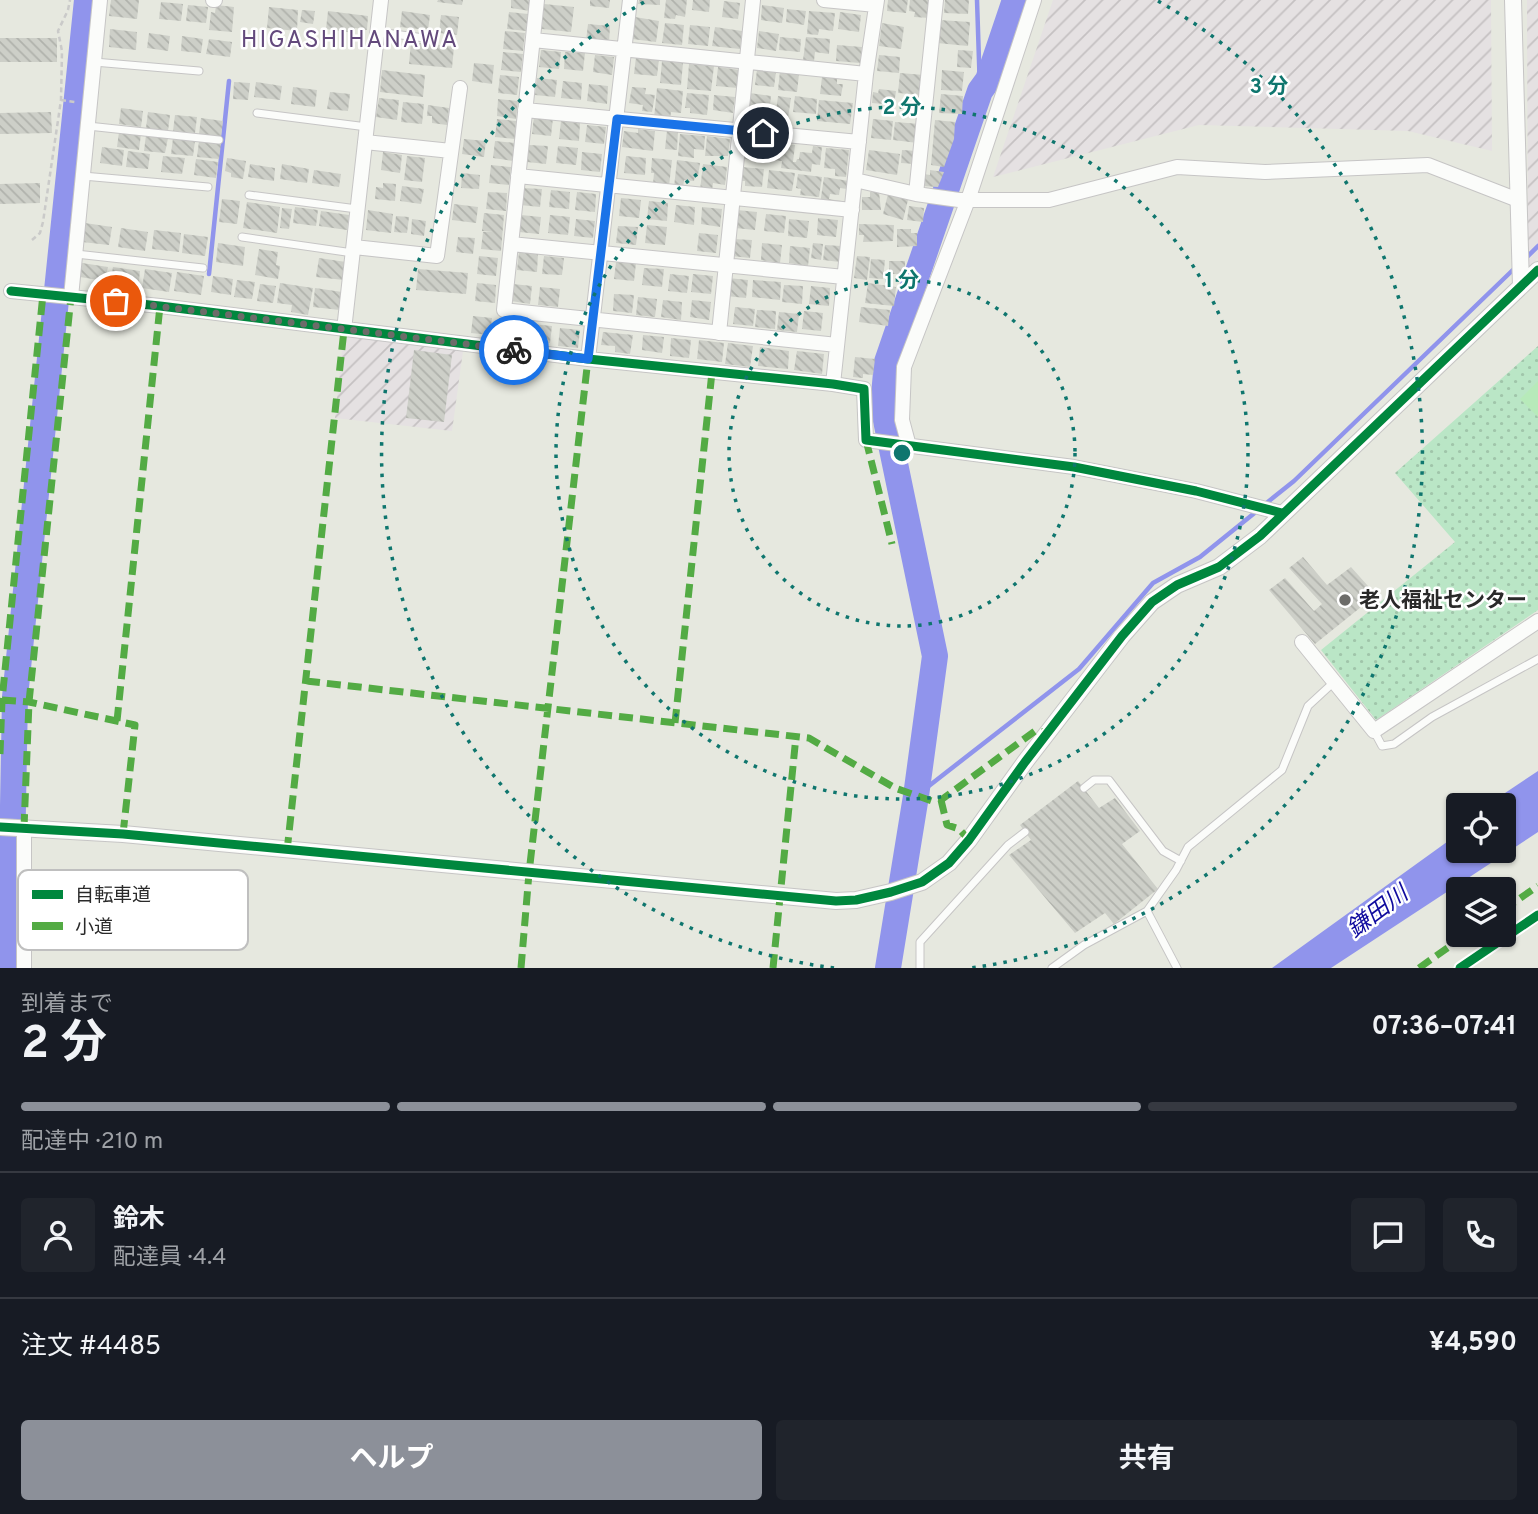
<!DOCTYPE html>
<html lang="ja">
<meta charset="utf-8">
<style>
body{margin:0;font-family:Overpass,"Noto Sans JP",sans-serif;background:#20242c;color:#f1f3f6;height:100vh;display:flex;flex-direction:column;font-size:26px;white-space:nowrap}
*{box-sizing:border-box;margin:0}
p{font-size:23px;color:#9ea1a6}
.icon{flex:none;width:38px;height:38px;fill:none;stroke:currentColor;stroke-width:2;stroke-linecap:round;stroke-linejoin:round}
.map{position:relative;height:968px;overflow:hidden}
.details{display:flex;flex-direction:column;background:#171b24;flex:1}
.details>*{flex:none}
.tools{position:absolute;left:1446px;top:793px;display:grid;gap:14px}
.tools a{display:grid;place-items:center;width:70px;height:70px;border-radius:7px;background:#171b24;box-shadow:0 2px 5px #0004;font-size:35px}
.pin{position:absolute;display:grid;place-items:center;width:60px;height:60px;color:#fff;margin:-30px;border:4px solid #fff;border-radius:50%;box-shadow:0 2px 7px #0007}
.courier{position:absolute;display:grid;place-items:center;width:70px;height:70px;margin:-35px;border:5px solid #1a73e8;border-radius:50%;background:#fff;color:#222;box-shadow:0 2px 9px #0007}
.overview em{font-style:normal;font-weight:700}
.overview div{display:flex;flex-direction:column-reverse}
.overview{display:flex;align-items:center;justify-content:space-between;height:119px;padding:0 21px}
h1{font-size:46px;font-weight:700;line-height:52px}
.bar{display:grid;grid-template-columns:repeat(4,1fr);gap:10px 7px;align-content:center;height:84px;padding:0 21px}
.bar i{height:9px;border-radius:5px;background:#363941}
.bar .selected{background:#8c9099}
.bar p{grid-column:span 4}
.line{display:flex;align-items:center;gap:18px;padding:0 21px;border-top:2px solid #363941}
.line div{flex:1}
.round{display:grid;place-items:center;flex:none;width:74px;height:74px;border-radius:7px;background:#20242c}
.action{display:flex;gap:14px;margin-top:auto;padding:14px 21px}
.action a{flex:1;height:80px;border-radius:7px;background:#8c9099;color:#fff;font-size:28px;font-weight:700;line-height:80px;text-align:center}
.action a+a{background:#20242c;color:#f1f3f6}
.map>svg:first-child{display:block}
</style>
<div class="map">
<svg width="1538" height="968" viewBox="0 0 1538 968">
<defs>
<pattern id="industrial-furrows" width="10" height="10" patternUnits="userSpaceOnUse" patternTransform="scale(1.75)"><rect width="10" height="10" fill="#e5e1e2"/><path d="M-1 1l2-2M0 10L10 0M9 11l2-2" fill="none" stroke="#c5c1c2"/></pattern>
<pattern id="park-dots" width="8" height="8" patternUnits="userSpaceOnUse" patternTransform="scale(1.75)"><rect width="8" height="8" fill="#bae6c6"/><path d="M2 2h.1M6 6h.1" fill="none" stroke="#a0c5aa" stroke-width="1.8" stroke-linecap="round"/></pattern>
<pattern id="building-back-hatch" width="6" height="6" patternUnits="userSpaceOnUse" patternTransform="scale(1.75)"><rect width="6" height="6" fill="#cdcfc8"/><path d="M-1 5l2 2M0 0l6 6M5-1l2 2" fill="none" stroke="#b0b2ac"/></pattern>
</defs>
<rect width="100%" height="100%" fill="#e6e8df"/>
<path fill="url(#industrial-furrows)" d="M1053 0H1491L1492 151 1408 131 1199 125 993 177Z
M1527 0H1538V258L1528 267Z
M344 330 464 344 452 431 335 418Z"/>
<path fill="url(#park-dots)" d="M1538 346V610L1376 720 1321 650 1455 542 1395 473Z"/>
<path fill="#b7eaba" d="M1538 381V417L1520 399Z"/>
<path fill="#9094ec" d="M1538 771V832L1331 968H1272L1458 834V850H1503V805H1487Z"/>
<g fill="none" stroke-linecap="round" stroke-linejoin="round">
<path stroke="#9094ec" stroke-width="4.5" d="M977 0 980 91
M1526 258 1538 246
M209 274 229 81
M1264 505 1294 481 1517 266
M916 796 1079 669 1153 583 1200 557 1257 511"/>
<path stroke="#9094ec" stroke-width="26" d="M10 968 15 697 87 0
M888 968 916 796 935 656 883 406 887 362 980 91 988 80 1015 0"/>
</g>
<path fill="url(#building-back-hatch)" d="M111 0H139L137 19 109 16Z
M438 0H463L462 5 437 2Z
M511 0H531L530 11 511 8Z
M590 0H610L609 8 590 6Z
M639 0H660V5L638 4Z
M666 0H687L685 17 676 15 675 19 664 18Z
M693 0H710L709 12 692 10Z
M888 0H908L906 13 887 11Z
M910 0H932L930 18 914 17 915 12 909 11Z
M945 0H969L968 14 944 13Z
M724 1 740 3 738 19 722 17Z
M161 2 183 4 181 21 159 19Z
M544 4 574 7 571 32 542 29Z
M188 5 208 7 206 23 186 21Z
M216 5 234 7 232 32 209 30 211 12 215 13Z
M762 5 784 8 782 23 761 20Z
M269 7 298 10 297 31 267 28Z
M787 9 806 11 804 25 786 22Z
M302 10 315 11 313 24 300 22Z
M328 11 368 16 367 30 355 28 354 33 326 29Z
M402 11 430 15 428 30 400 27Z
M809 11 835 13 833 31 819 29 818 35 807 34Z
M509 12 528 14 526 31 507 29Z
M840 12 861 15 859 32 838 29Z
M441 15 459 17 457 35 439 33Z
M635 17 659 21 656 42 632 39Z
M939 20 970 22 968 46 937 43Z
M665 23 684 25 682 45 662 43Z
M882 23 904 27 901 49 879 46Z
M588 24 610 26 609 43 586 41Z
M690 25 710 27 708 46 688 44Z
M715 27 742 31 740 49 712 46Z
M110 29 137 32 136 50 109 47Z
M505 31 525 33 523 51 503 49Z
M759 31 779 34 776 51 757 48Z
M149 33 170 36 168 51 147 48Z
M182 36 203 39 201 53 181 51Z
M780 37 801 39 800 52 779 50Z
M806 37 830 39 829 54 815 52 814 61 803 60Z
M0 38H57V62H0Z
M209 39 232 42 230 57 206 54Z
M411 42 454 47 452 68 409 64Z
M837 45 862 47 860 63 836 61Z
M541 50 561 52 559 69 539 67Z
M958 50 973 51 971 68 957 67Z
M503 52 523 54 521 72 501 70Z
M565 52 585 53 583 71 564 69Z
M595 55 614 57 612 75 593 72Z
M879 55 900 57 899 73 877 71Z
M636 57 659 59 657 76 634 74Z
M662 61 683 63 681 85 660 83Z
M474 63 494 65 492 84 472 81Z
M689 64 714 66 711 91 687 89Z
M718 67 740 70 738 88 716 86Z
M382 70 425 75 423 97 380 92Z
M757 70 776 72 774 87 755 85Z
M942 70 964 72 962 91 941 90Z
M780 71 799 74 797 92 778 90Z
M900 73 924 75 922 95 898 93Z
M500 75 519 77 517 95 498 93Z
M822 77 837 78V84H843L841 96 820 94Z
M537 78 557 80 555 97 535 95Z
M563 81 582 83 581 100 561 98Z
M234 82 250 83 248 100 233 99Z
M256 82 282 86 280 100 254 97Z
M589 84 608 86 607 104 587 101Z
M293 87 317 90 315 107 291 104Z
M632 87 646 88 645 94 655 95 652 112 642 111 643 105 629 103Z
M657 88 683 91 681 113 671 112 670 119 654 118Z
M879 89 896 91 894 105 872 103 873 92 878 93Z
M330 92 350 94 348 111 327 109Z
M687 93 709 95 707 115 690 113V108H685Z
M749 93 771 96 769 113 758 112 757 116 747 114Z
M941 94 963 96 962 114 939 113Z
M714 95 735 97 733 113 713 110Z
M778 96 791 98 788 118 782 117V112L776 111Z
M795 96 817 99 816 114 793 112Z
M379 98 399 100 397 120 376 117Z
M498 99 518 101 516 119 497 116Z
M819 100 853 103 850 124 817 121Z
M403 102 424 104 422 124 401 122Z
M428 105 449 108 447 125 432 123V116H427Z
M121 108 143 111 141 127 119 124Z
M51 112 52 133 0 134V113Z
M148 112 170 115 168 131 146 128Z
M175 115 197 117 195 133 173 131Z
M534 116 553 118 551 136 532 134Z
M201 118 223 121 221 137 199 134Z
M497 119 516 121 515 139 495 137Z
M873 119 893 121 891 140 871 138Z
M935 120 955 122 954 139 944 167 931 165Z
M561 121 580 123 579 141 559 139Z
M895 122 920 124 918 143 893 140Z
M587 125 606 127 604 144 585 142Z
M638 129 655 131 653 151 622 147 624 131 638 133Z
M667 130 678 131 677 150 665 149Z
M119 132 141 134 139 150 117 147Z
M680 134 705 136 704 150 694 149V158L678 156Z
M146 135 168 138 165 153 144 151Z
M707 136 730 139 728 156H705Z
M173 138 195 141 193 156 171 154Z
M464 139 486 141 484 157 462 154Z
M199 141 221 144 219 159 197 157Z
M495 141 515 143 513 161 493 158Z
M747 142 769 144 767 162 745 159Z
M774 143 795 145 793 162H796L797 159H799L800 152 812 153 813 146 822 147 820 165 812 164 811 172 781 168 782 161 772 160Z
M529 145 548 146 546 164 527 162Z
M558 146 578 148 576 165 556 163Z
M102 147 124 150 122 166 100 163Z
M826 148 849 150 846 177 835 176V169L824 168Z
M869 150 900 154 897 175 866 170Z
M902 150 917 151 915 164 901 163Z
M128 151 150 154 148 169 126 167Z
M383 152 402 155 400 173 381 170Z
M582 152 602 154 600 172 581 170Z
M163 156 185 158 182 174 161 172Z
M407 156 425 158 422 182 404 180Z
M626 156 646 158 645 175 624 173Z
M227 158 246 161 243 179 231 177V173L225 171Z
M652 158 672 160 669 186 653 184 654 173H651Z
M196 159 218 162 216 178 194 175Z
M677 160 700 163 698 176 695 175 694 181 684 180 683 188 674 187Z
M250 164 275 168 274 181 248 177Z
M282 164 309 169 307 183 280 179Z
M703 164 727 167 725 185 713 183 712 191 700 190Z
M491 165 511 167 509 185 489 183Z
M742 167 764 169 762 187 745 186V181H741Z
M314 170 341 174 339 187 312 183Z
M769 170 795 173 792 191 767 188Z
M930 170 944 172 938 187 922 186 924 174 930 175Z
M462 173 480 175 479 189 461 188Z
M798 174 822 177 819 197 800 195 801 189 796 188Z
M824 177 849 181 847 189 840 188 839 195 830 194 829 199 841 201 840 206 820 204Z
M40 183V203L0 204V184Z
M383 183 396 184 395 201 375 199 376 187 383 188Z
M402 186 424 189 421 204 400 201Z
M522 188 542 189 540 207 520 205Z
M551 190 570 192 569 209 549 207Z
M488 192 507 193 506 211 486 209Z
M577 192 596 194 595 212 575 210Z
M870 192H879L881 210H862V197H870Z
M888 194 908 200 903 220 883 214Z
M621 198 641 200 639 218 619 216Z
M222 199 240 201 237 224 219 222Z
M649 201 668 203 667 221 647 219Z
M247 202 280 207 277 233 243 228Z
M454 204 478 207 476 223 452 220Z
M676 205 695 207 694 225 674 222Z
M909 206 924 208 923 222 907 220Z
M295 207 318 210 316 226 293 223Z
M702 207 722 209 720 227 701 224Z
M282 208 292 209 289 229 280 228Z
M368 210 393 214 391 233 366 230Z
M737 210 757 212 755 230 735 228Z
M321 211 349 215 347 230 319 226Z
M484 213 504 215 501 251 481 249 483 232H493L482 231Z
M766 214 786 216 784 233 764 231Z
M521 215 541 217 539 234 519 232Z
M550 215 570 217 568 235 548 233Z
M396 216 409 217 407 233 394 232Z
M818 218 838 220 836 237 817 235Z
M412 219 426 221 424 236 411 234Z
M576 219 595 221 593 238 574 236Z
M789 219 809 221 807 238 788 236Z
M85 223 112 227 109 245 82 242Z
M859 224 894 225 893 241 863 242 864 235H859Z
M647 225 667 227 665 245 645 243Z
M618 226 638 227 636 245 616 243Z
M121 228 148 232 145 251 118 247Z
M897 229H911V233H917V246L897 247Z
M154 230 181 233 179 252 152 249Z
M699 233 718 235 716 253 697 251Z
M184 234 208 237 205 256 182 253Z
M458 237 475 238 473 254 456 252Z
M733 239 752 240 750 258 731 256Z
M218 243 245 247 243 266 216 262Z
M762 243 782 245 780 263 761 260Z
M813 243 823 244 821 260 811 258Z
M825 245 841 246 840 262 823 260Z
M790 246 810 248 808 266 789 263Z
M259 249 278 252 276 265 280 266 278 279 255 275Z
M519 252 538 254 537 272 517 270Z
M479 256 498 258 496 276 477 274Z
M544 256 564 258 562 275 542 274Z
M857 256 870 257 867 280 854 278Z
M319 258 346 262 344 280 316 277Z
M871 259 885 260 883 279 869 278Z
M889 261H905V274H889Z
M616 262 636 263 634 281 614 279Z
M82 263 108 267 105 281 80 277Z
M113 267 140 271 138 290 110 286Z
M644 268 664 269 662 287 642 285Z
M145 269 172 273 169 292 142 288Z
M418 269 468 273 466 294 416 290Z
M177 272 204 276 201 295 174 291Z
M670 274 689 276 687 293 668 291Z
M693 274 713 276 711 294 691 292Z
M213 276 233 279 231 295 211 292Z
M728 278 748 280 746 298 726 296Z
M237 280 255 282 252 299 234 297Z
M753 280 781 282 780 300 752 297Z
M280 283 313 288 308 315 291 312 292 305 277 303Z
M477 283 496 285 495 303 475 301Z
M868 283 896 287 894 306 865 303Z
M260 284 276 286 273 303 257 301Z
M513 284 532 286 530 304 511 301Z
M784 285 803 286 802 304 782 302Z
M811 286 830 288 829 306 809 304Z
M540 287 560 289 558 307 538 305Z
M315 288 342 292 340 310 313 307Z
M614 294 634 295 632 313 613 311Z
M638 297 657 299 655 317 636 315Z
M663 300 682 302 681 320 661 317Z
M692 300 711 302 709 320 690 317Z
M735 307 755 309 753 326 733 324Z
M861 307 890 310 888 326 859 322Z
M757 310 776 311 775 329 755 327Z
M804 311 823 313 821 331 802 329Z
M779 312 799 314 797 332 777 330Z
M473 316 492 318 490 335 471 333Z
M506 321 526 322 524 340 505 338Z
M532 324 552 326 550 343 530 341Z
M560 328 580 330 578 348 558 346Z
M603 332 633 335 630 354 615 352V346L601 345Z
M643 335 664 337 662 353 642 350Z
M671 338 691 340 689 358 670 356Z
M699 340 724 343 722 362 697 359Z
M728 343 753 346 750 367 725 364Z
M760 347 789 351 788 369 758 366Z
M414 350 452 355 444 422 406 418Z
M797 351 824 354 822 374 794 370Z
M855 357 875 359 873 375 863 374V378L853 377Z
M1303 557 1327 585 1351 567 1376 595 1315 644 1269 590 1285 578 1314 611 1322 604 1289 568Z
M1078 781 1099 808 1115 798 1140 831 1122 844 1158 889 1114 924 1105 913 1075 933 1009 855 1031 840 1020 825Z"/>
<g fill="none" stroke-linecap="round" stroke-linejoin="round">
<g stroke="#c6c5c5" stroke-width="9">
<path id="service" d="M378 32 432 39
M94 62 199 71
M257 113 367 127
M88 126 219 140
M83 176 208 187
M249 195 357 209
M242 237 353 253
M76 254 203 268
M1374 731 1382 746 1394 744 1432 717 1538 659
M1084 788 1094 780H1109L1163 851 1181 861
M1147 911 1177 968
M920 968V942L1008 845 1025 832
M1052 968 1084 945 1147 911 1176 870 1188 847 1282 770 1308 706 1334 682"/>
</g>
<g stroke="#c6c5c5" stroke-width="16">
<path id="minor" d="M213 0H215
M537 0 504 310 837 345
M824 0 876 5
M533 40 866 74
M525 110 859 142
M365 142 451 151
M518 176 852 210
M855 180 916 194 959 200H1049L1177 167 1265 172 1428 165 1518 200
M916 194 936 0
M511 244 844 277
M354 247 437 256 460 88
M11 291 160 306 588 359 833 384 864 389 866 440 1074 467 1196 491 1282 513
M71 297 100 0
M344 330 381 0
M719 333 753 0
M588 359 630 0
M833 384 866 74 877 0
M909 446 902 420 904 367 968 200 1034 0
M1302 642 1374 731 1538 621
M24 968V828"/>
</g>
<g stroke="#c6c5c5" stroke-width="18">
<path id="tertiary" d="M1513 0 1521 286
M0 827 123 834 836 901 856 900 891 892 922 882 949 863 969 840 1025 762 1122 636 1152 602 1177 585 1219 567 1260 536 1538 270"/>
</g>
<path stroke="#cacac9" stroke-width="2.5" stroke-dasharray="5 3.5" stroke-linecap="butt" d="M61 100 75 102
M32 240 40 233 43 222 61 100 62 51 58 31 68 10 70 0"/>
<use href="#service" stroke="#fbfcfa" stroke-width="7"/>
<use href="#minor" stroke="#fbfcfa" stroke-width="14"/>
<use href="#tertiary" stroke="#fbfcfa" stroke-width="16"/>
<path stroke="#53ab44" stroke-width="7" stroke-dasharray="14 7" stroke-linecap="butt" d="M866 440 892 544
M306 681 809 738 895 788 932 801 941 800 1035 731 1048 732
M2 700 29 702 135 725 123 834
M117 721 160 306
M675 723 712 372
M0 754 2 700 43 294
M941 800 947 825 959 829 969 840
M24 828 29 702 71 297
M287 851 344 330
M1503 910 1538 886
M521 968 529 873 588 359
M773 968 796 736
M1419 968 1467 934"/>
<g stroke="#fff" stroke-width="13">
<path id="cycleway" d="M11 291 160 306 588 359 833 384 864 389 866 440 1074 467 1196 491 1282 513
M0 827 123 834 836 901 856 900 891 892 922 882 949 863 969 840 1025 762 1122 636 1152 602 1177 585 1219 567 1260 536 1538 270
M1460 968 1538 915"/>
</g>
<use href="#cycleway" stroke="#00873e" stroke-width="9"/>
</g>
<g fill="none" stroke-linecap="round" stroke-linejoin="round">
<path stroke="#6c6c69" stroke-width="7" stroke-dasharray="0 12.6" d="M116 301 514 350"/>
<path stroke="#1a73e8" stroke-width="9" d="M514 350 588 359 617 119 763 133"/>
</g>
<g fill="none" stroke="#0f766e" stroke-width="3.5" stroke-dasharray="3.5 7">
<circle cx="902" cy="453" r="173"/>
<circle cx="902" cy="453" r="346"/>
<path d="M834 968A519 519 0 0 1 646 1M1158 1A519 519 0 0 1 970 968"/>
</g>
<circle fill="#6c6c69" stroke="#fff" stroke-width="2.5" cx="1345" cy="600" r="7"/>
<g text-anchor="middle" stroke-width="5" stroke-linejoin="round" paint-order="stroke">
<g font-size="21" font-weight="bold" fill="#2a2a2a" stroke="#fff" text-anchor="start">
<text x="1359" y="607">老人福祉センター</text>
</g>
<g font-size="23" font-style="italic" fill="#0f0a9e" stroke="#fff">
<text transform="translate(1377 911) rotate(-37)" y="8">鎌田川</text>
</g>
<g font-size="24" letter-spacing="2" fill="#63497c" stroke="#fff">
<text x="350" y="47">HIGASHIHANAWA</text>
</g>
</g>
<rect x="18" y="870" width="230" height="80" rx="10" fill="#fff" stroke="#bfbfbf" stroke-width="2"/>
<rect x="32" y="890" width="31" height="9" fill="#00873e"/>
<rect x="32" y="922" width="31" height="8" fill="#53ab44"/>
<g font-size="19" fill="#2a2a2a">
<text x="75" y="901">自転車道</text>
<text x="75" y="933">小道</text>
</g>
<circle cx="902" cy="453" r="10" fill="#0f766e" stroke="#fff" stroke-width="3.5"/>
<g font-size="21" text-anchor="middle" font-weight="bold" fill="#0f766e" stroke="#fff" stroke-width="5" stroke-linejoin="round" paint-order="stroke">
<text x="1269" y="93">3 分</text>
<text x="902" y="114">2 分</text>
<text x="902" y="287">1 分</text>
</g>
</svg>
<div class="tools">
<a><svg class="icon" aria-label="locate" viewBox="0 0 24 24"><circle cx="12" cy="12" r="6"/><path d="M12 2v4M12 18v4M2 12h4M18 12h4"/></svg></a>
<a><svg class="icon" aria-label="layers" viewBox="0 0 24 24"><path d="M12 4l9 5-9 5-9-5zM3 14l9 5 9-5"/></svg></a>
</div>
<div class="pin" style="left:116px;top:301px;background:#ea580c"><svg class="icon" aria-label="bag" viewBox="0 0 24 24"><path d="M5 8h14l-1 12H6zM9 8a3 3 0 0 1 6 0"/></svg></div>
<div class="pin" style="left:763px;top:133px;background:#1f2937"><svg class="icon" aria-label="home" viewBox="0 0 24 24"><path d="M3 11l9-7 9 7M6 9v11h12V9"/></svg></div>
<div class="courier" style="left:514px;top:350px"><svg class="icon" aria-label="bike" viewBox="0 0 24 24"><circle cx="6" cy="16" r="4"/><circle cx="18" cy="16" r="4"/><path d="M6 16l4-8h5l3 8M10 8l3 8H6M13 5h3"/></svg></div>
</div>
<section class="details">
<div class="overview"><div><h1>2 分</h1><p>到着まで</p></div><em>07:36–07:41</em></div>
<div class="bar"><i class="selected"></i><i class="selected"></i><i class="selected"></i><i></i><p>配達中 · 210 m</p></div>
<div class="line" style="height:126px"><a class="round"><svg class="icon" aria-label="person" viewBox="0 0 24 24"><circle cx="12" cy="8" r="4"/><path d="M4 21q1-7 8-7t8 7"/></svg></a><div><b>鈴木</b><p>配達員 · 4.4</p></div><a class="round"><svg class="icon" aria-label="chat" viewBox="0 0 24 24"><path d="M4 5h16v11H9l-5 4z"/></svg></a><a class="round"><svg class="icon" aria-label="phone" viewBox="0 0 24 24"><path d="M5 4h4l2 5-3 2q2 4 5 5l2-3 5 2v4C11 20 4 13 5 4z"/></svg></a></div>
<div class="line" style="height:91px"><div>注文 #4485</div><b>¥4,590</b></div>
<div class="action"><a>ヘルプ</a><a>共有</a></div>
</section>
